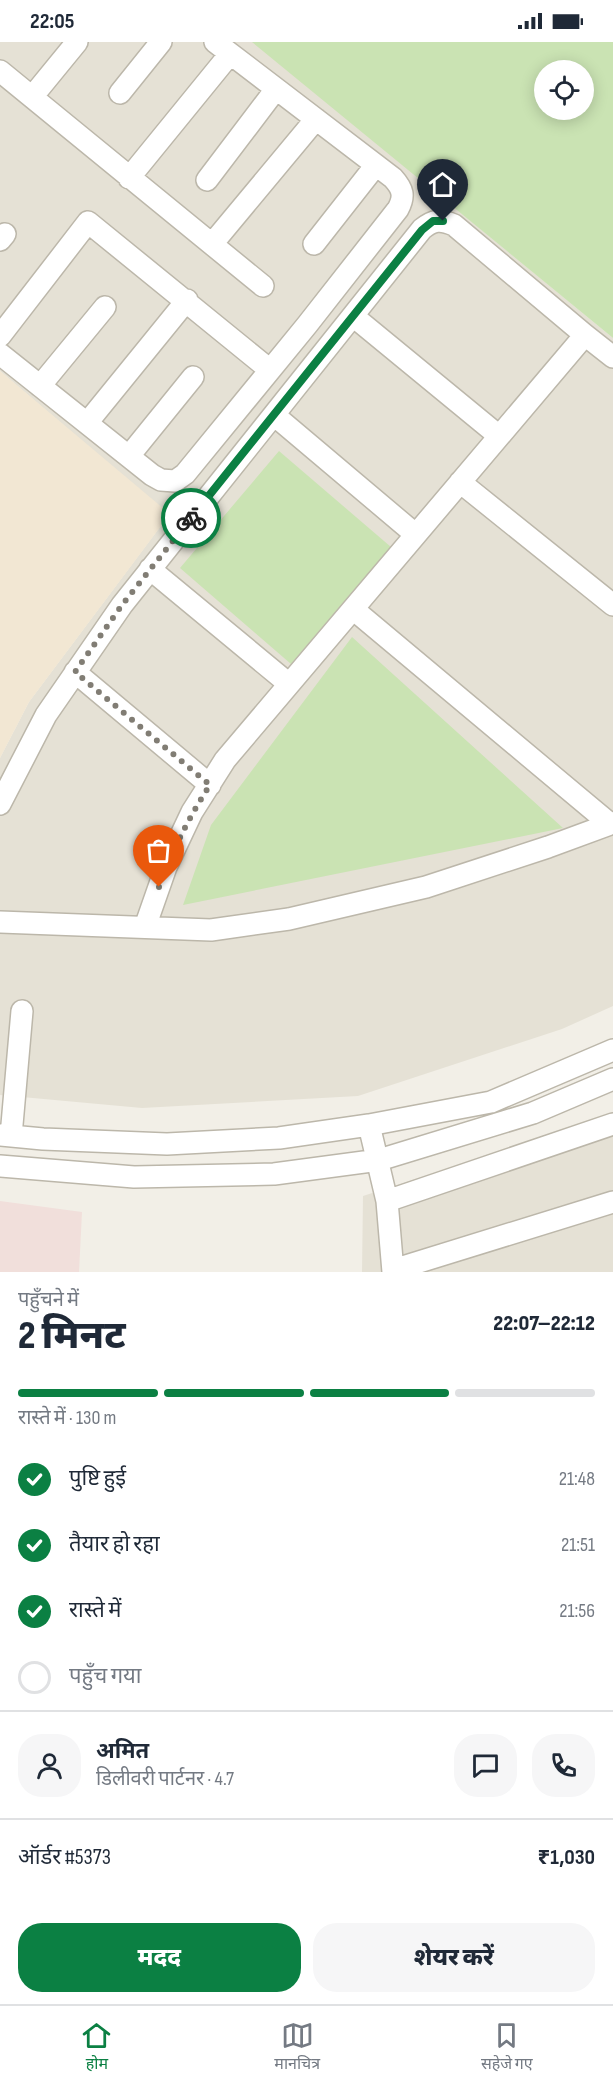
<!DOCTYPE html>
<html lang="hi">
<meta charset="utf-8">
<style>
body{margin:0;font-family:"Sofia Sans Condensed","Noto Sans Devanagari",sans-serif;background:#f6f6f7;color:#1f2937;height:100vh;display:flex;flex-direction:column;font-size:22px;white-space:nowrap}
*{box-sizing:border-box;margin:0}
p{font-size:20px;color:#747a83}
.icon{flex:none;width:33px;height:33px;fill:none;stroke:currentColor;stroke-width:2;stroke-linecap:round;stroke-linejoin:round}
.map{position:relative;height:1230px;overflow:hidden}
.drawer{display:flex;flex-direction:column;background:#fff;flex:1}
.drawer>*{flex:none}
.fabs{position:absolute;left:534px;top:18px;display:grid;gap:12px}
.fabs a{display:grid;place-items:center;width:60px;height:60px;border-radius:50%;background:#fff;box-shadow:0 3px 15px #0003;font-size:30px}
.pin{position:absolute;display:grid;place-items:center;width:51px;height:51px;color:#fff;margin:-62px -26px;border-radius:50% 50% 50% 0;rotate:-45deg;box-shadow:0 0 6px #0007}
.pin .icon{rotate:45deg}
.courier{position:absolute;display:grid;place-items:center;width:60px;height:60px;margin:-30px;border:4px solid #0b8043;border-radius:50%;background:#fff;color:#222;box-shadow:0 2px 8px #0007}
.summary em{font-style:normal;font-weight:800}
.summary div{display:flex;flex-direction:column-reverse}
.summary{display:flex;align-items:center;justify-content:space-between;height:102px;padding:0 18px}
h1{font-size:39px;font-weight:800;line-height:45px}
.bar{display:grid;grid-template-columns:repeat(4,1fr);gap:9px 6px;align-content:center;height:72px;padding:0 18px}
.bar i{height:8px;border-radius:4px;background:#e0e1e3}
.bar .selected{background:#0b8043}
.bar p{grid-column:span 4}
.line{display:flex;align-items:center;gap:15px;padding:0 18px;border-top:2px solid #e0e1e3}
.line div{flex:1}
.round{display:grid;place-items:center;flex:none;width:63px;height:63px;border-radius:24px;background:#f6f6f7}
ol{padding:0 18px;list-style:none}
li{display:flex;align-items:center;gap:18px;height:66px}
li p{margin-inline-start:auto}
li .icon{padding:6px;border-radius:50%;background:#0b8043;color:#fff;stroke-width:4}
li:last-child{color:#747a83}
li i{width:33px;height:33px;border:3px solid #e0e1e3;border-radius:50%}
.primary-button{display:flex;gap:12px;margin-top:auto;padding:12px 18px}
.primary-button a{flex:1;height:69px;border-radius:24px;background:#0b8043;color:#fff;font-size:24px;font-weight:800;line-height:69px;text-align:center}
.primary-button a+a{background:#f6f6f7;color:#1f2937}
.status{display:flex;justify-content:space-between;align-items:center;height:42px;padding:0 30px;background:#fff;direction:ltr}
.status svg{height:16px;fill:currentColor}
.dock{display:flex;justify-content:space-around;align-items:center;height:84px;border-top:2px solid #e0e1e3;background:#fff;font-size:16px;color:#747a83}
.dock a{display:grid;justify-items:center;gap:3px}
.dock .selected{color:#0b8043}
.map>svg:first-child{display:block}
</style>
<div class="status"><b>22:05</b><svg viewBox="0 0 49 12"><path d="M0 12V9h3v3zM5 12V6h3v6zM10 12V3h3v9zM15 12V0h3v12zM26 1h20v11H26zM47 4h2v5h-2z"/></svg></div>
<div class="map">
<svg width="613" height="1230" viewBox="0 0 613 1230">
<rect width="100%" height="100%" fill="#f2efe7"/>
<path fill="#e5e1d5" d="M0 0H258L438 152 613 296V964L562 987 358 1054 142 1066 0 1053V716L29 660 169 473 0 329Z
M613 1070V1230H362L363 1154 577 1085Z"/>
<path fill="#f2e7d3" d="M0 329 170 472 29 660 0 716Z"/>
<path fill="#f1dfdb" d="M0 1159 82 1170 79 1230H0Z"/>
<path fill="#cae3b3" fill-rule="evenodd" d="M252 0H613V296ZM584 28V68H544V28Z
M279 409 391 505 291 622 180 526Z
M352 595 563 786 183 863 211 783Z"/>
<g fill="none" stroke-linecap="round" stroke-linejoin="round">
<g stroke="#bcb7aa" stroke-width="24">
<path id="minor" d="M0 29 263 244
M120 51 161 0
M32 55 77 0
M129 136 230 12
M207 138 276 47
M0 198 5 192
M212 202 316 77
M314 202 376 123
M353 274 499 394
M0 294 88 180 270 328
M0 312 152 433 161 438 175 439 185 432 307 283 398 167C405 154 403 147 393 136L215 0
M40 344 105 265
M274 373 415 492
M87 381 187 258
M129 414 193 335
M460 440 613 563
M150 527 289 642
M353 567 610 782
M75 630 210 743
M0 762 46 673 122 563 422 187C433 178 440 177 454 183L585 293
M0 880 211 888 289 877 426 845 548 805 613 781
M145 885 166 825 192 770 225 718 585 293 613 315
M369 1083 387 1159 393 1230
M0 1093 43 1097 167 1102 279 1096 369 1083 491 1060 613 1008
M11 1094 22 969
M0 1124 134 1135 274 1132 379 1118 533 1071 613 1037
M387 1159 613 1082
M393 1228 613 1160"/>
</g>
<use href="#minor" stroke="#fff" stroke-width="21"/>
</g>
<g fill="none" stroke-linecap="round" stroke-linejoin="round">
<path stroke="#817d74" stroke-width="6" stroke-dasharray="0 10.8" d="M159 845C172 809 189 775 210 743L75 630 122 563 191 476"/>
<path stroke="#0b8043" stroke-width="8" d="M191 476 422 188 433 179H443"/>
</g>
</svg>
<div class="fabs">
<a><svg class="icon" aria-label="locate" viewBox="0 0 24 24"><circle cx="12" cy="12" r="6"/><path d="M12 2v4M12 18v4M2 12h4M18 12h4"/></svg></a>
</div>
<div class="pin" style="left:159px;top:845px;background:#ea580c"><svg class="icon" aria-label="bag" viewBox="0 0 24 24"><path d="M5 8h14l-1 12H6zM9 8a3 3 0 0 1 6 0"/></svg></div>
<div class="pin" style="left:443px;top:179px;background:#1f2937"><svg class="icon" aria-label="home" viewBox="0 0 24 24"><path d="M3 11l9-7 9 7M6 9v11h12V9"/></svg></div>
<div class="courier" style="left:191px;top:476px"><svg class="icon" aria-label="bike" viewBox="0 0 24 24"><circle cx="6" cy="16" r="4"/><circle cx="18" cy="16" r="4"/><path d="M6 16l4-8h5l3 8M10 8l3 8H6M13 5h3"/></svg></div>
</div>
<section class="drawer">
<div class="summary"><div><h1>2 मिनट</h1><p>पहुँचने में</p></div><em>22:07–22:12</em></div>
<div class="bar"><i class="selected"></i><i class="selected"></i><i class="selected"></i><i></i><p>रास्ते में · 130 m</p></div>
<ol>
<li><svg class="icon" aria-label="check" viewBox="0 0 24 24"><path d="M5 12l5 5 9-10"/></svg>पुष्टि हुई<p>21:48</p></li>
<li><svg class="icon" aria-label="check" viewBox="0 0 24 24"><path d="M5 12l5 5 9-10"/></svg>तैयार हो रहा<p>21:51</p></li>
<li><svg class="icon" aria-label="check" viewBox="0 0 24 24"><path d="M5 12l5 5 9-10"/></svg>रास्ते में<p>21:56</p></li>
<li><i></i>पहुँच गया</li>
</ol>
<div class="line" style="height:108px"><a class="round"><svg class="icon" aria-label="person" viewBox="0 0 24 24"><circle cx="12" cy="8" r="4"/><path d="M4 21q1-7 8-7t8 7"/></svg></a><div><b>अमित</b><p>डिलीवरी पार्टनर · 4.7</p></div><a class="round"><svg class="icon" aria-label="chat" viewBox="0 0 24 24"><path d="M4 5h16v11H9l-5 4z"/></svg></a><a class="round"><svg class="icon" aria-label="phone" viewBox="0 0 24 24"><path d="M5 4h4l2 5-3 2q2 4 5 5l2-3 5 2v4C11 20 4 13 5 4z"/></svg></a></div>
<div class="line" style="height:78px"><div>ऑर्डर #5373</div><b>₹1,030</b></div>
<div class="primary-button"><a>मदद</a><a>शेयर करें</a></div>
</section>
<nav class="dock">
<a class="selected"><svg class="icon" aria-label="home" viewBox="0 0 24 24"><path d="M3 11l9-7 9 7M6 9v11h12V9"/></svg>होम</a>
<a><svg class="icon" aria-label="map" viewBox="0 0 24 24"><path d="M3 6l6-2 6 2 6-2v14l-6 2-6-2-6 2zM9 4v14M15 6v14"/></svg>मानचित्र</a>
<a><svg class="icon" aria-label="saved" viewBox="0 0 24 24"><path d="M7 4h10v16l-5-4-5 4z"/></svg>सहेजे गए</a>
</nav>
